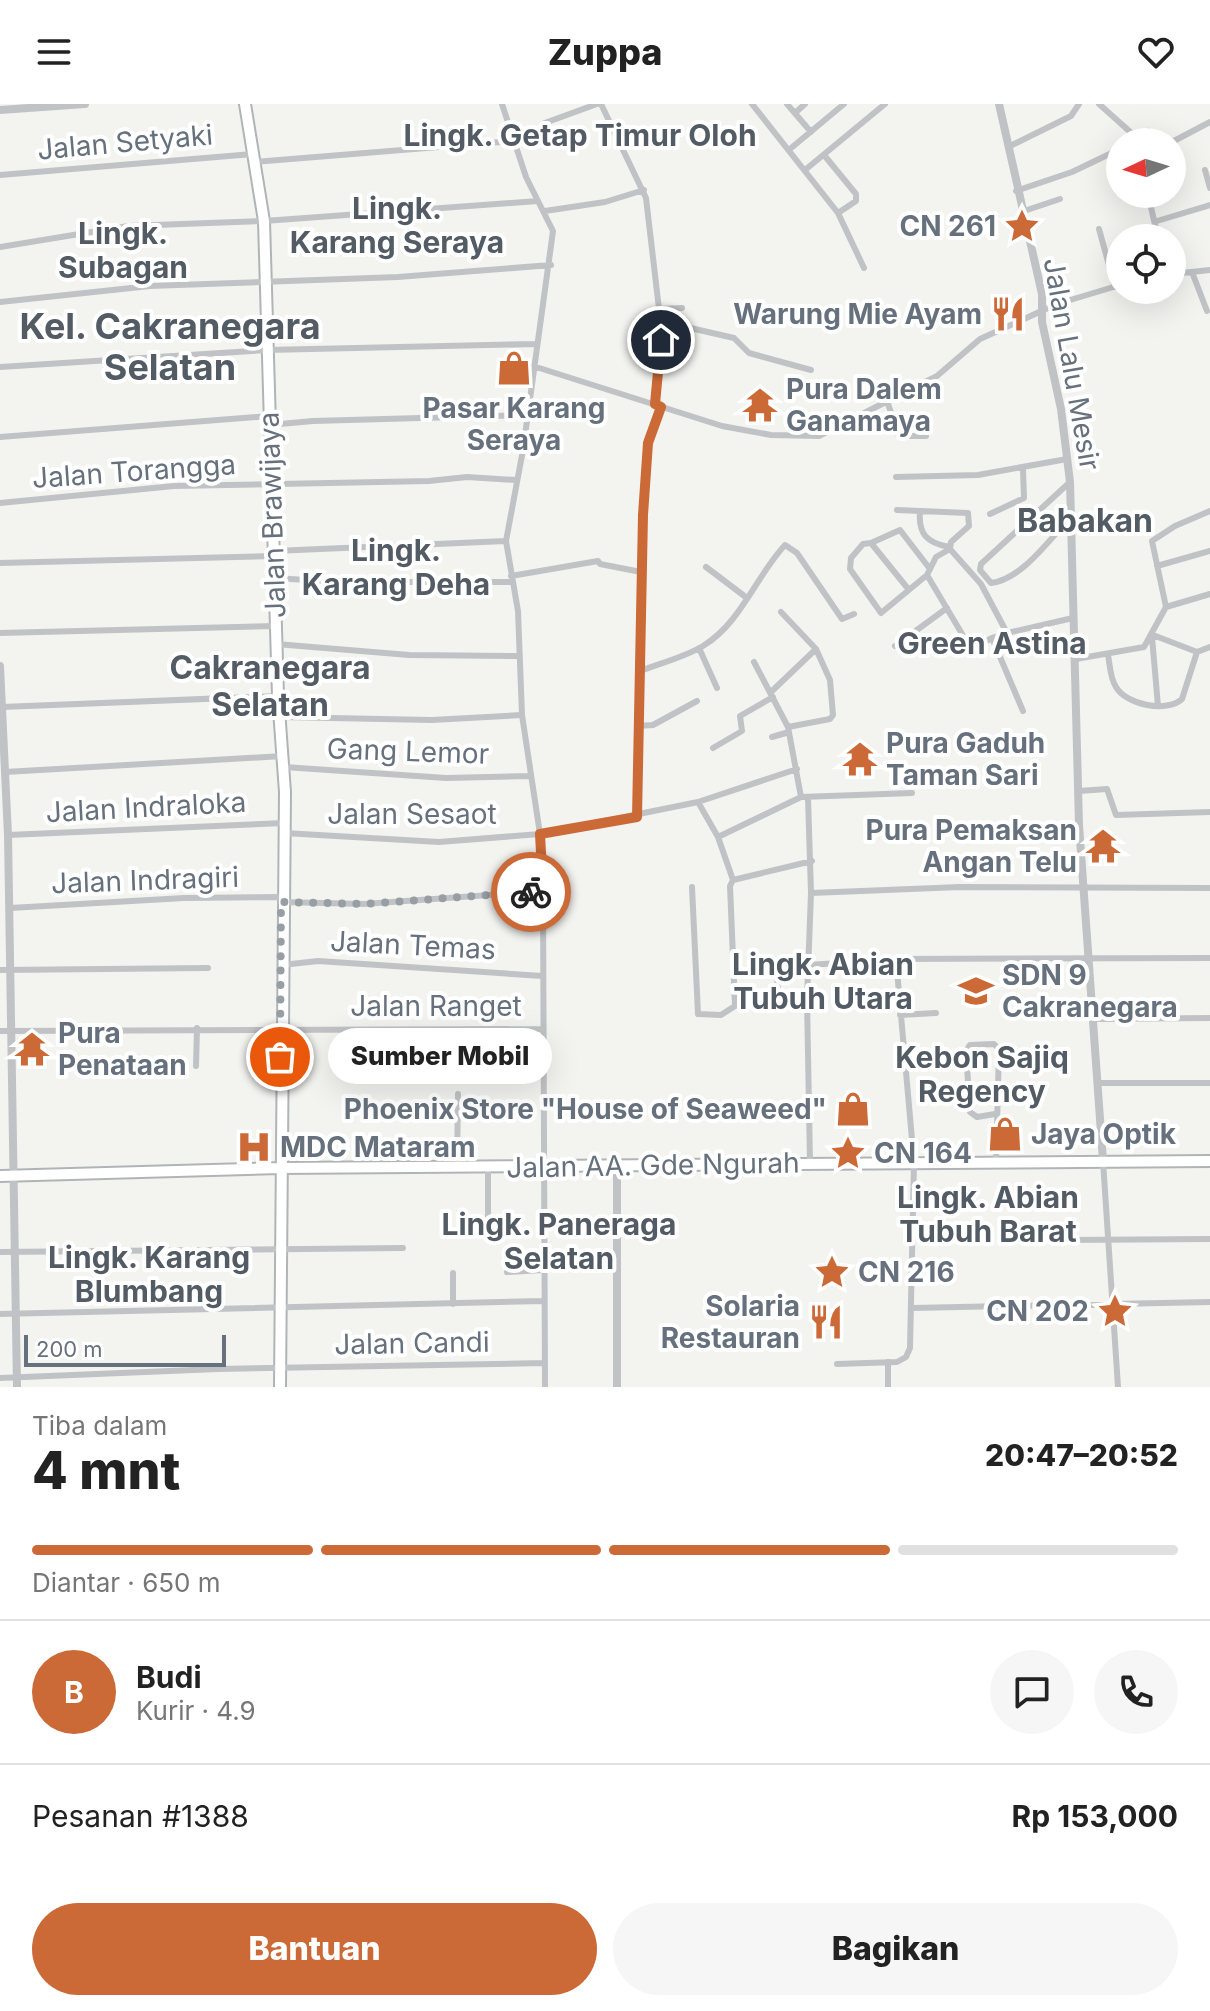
<!DOCTYPE html>
<html lang="id">
<meta charset="utf-8">
<style>
body{margin:0;font-family:Inter,sans-serif;background:#f6f6f6;color:#222;height:100vh;display:flex;flex-direction:column;font-size:30px;white-space:nowrap}
*{box-sizing:border-box;margin:0}
p{font-size:26px;color:#767676}
.icon{flex:none;width:44px;height:44px;fill:none;stroke:currentColor;stroke-width:2;stroke-linecap:round;stroke-linejoin:round}
.map{position:relative;height:1283px;overflow:hidden}
.side{display:flex;flex-direction:column;background:#fff;flex:1}
.side>*{flex:none}
.needle{width:52px;rotate:266deg}
.fabs{position:absolute;left:1106px;top:24px;display:grid;gap:16px}
.fabs a{display:grid;place-items:center;width:80px;height:80px;border-radius:50%;background:#fff;box-shadow:0 8px 32px #0002;font-size:40px}
.scale{position:absolute;left:24px;bottom:20px;width:202px;box-sizing:border-box;padding-left:8px;border:4px solid #66717d;border-top:0;font-size:22px;line-height:28px;white-space:nowrap;color:#66717d;-webkit-text-stroke:6px #fff;paint-order:stroke}
.pin{position:absolute;display:grid;place-items:center;width:68px;height:68px;color:#fff;margin:-34px;border:4px solid #fff;border-radius:50%;box-shadow:0 2px 8px #0007}
.courier{position:absolute;display:grid;place-items:center;width:80px;height:80px;margin:-40px;border:6px solid #cc6a37;border-radius:50%;background:#fff;color:#222;box-shadow:0 2px 10px #0007}
.bubble{position:absolute;height:56px;border-radius:28px;background:#fff;box-shadow:0 8px 32px #0002;font-size:26px;font-weight:800;line-height:56px;text-align:center}
.headline em{font-style:normal;font-weight:800}
.headline div{display:flex;flex-direction:column-reverse}
.headline{display:flex;align-items:center;justify-content:space-between;height:136px;padding:0 32px}
h1{font-size:52px;font-weight:800;line-height:60px}
.bar{display:grid;grid-template-columns:repeat(4,1fr);gap:12px 8px;align-content:center;height:96px;padding:0 32px}
.bar i{height:10px;border-radius:6px;background:#e0e0e0}
.bar .current{background:#cc6a37}
.bar p{grid-column:span 4}
.line{display:flex;align-items:center;gap:20px;padding:0 32px;border-top:2px solid #e0e0e0}
.line div{flex:1}
.round{display:grid;place-items:center;flex:none;width:84px;height:84px;border-radius:42px;background:#f6f6f6}
.primary-button{display:flex;gap:16px;margin-top:auto;padding:16px 32px}
.primary-button a{flex:1;height:92px;border-radius:48px;background:#cc6a37;color:#fff;font-size:32px;font-weight:800;line-height:92px;text-align:center}
.primary-button a+a{background:#f6f6f6;color:#222}
header{display:flex;justify-content:space-between;align-items:center;height:104px;padding:0 32px;background:#fff;font-size:36px;font-weight:800}
.map>svg:first-child{display:block}
</style>
<header><svg class="icon" aria-label="menu" viewBox="0 0 24 24"><path d="M4 6h16M4 12h16M4 18h16"/></svg>Zuppa<svg class="icon" aria-label="heart" viewBox="0 0 24 24"><path d="M12 20l-8-8c-3-5 5-10 8-4 3-6 11-1 8 4z"/></svg></header>
<div class="map">
<svg width="1210" height="1283" viewBox="0 0 1210 1283">
<rect width="100%" height="100%" fill="#f3f4f0"/>
<g fill="none" stroke-linecap="round" stroke-linejoin="round">
<g stroke="#b1b4b7" stroke-width="14">
<path id="primary" d="M245 0 264 117 278 592 285 688 280 1283
M0 1072 279 1064 1210 1057"/>
</g>
<path stroke="#c0c2c5" stroke-width="6" d="M502 0 526 73 553 127 523 346 506 437 518 507 522 611 540 730 543 787 545 1283
M601 0 646 94 661 222 655 300
M752 0 838 109 856 97V90L824 51
M787 0 811 28
M1099 0 1137 34
M795 9 805 0
M542 20 597 0
M1131 38 1148 27
M1172 38 1210 18
M1008 43 1071 12 1079 0
M790 45 844 0
M254 58 512 37
M805 66 885 0
M1205 66 1210 84
M0 71 253 50
M1016 87 1072 68 1120 45
M1148 90 1158 134
M545 107 605 98 644 86
M1021 108 1060 95
M838 109 864 164
M1157 117 1210 101
M1099 125 1115 183
M0 143 128 122 264 117 538 97
M1192 168 1207 207
M1172 170 1210 166
M0 198 150 182 398 173 551 161
M660 205 682 204
M661 222 686 223 734 234 749 249 811 266
M533 262 722 322 771 331 819 332 937 272 980 235 1057 200 1120 181
M0 263 267 246 536 240
M887 297 899 332H926
M269 321 313 317 528 311
M0 333 269 312
M896 373 978 371 1067 355
M1070 378 981 460 980 466 991 479C1023 475 1050 434 1072 412
M0 399 174 382 429 377 467 373 516 376
M897 406 968 409 969 422 951 438 950 445 981 480 1007 529 1073 514
M920 407C918 430 927 439 949 443
M990 410 1024 394 1023 365
M871 439 900 426 930 465
M274 447 506 437
M0 459 274 452
M1157 462 1210 447
M706 463 747 494
M927 471 968 540 979 541 992 534
M511 472 598 457 600 460 641 468
M275 474 337 478H512
M909 486 871 439 863 440 851 454 850 465 881 509 927 471 936 453 950 445
M1166 503 1152 437 1175 422 1210 407
M0 529 276 522
M1007 529 992 534 1023 607
M1153 531 1197 548
M1152 533 1158 602
M276 540 409 551 520 552
M895 542 947 504
M699 544 717 584
M1108 551C1110 561 1110 574 1116 583 1126 601 1167 609 1182 595L1197 548 1210 543
M1076 555 1144 543 1166 503 1210 490
M754 558 788 623 801 693
M640 567C661 559 685 553 703 542 741 519 756 472 785 441L797 449 842 515 854 510
M771 588 816 545 781 508
M2 603 278 592
M280 613 432 616 522 611
M638 622 653 621 697 597
M788 623 830 615 833 611 830 576 816 545
M772 633 789 628
M713 644 742 627 740 612 773 593
M284 663 446 674 530 672
M5 668 283 652
M1079 687 1107 685 1116 711 1210 708
M801 693 912 689
M808 694 811 789
M698 698 797 665
M637 713 643 411 648 339 661 303
M284 729 439 738 540 730 698 698 718 733 801 693
M8 731 285 719
M718 733 733 776
M733 776 730 782 735 901
M733 776 812 757
M692 783 698 910 721 911 738 900 807 895
M281 798 364 800 543 787
M10 804 184 794 281 793
M282 861 318 857 542 872
M809 861 896 855 1210 854
M0 866 208 864
M777 866 778 899
M900 911 936 909
M1094 915 1210 914
M0 927 542 925
M196 962 197 924
M1099 979H1210
M995 1010 977 1013 970 1008 966 947 970 941 994 940 999 945 996 1059
M1103 1057 1118 1283
M810 1059 807 895 811 789 960 783 1210 784
M457 1064 458 990
M488 1118V1064
M1064 1136 1210 1135
M0 1148 403 1144
M507 1168 543 1166
M453 1169V1200
M912 1204 1210 1198
M0 1210 544 1197
M888 1258V1283
M837 1260 897 1258 906 1253 910 1244 914 1058 896 855
M0 1274 218 1265 544 1259"/>
<path stroke="#c0c2c5" stroke-width="8" d="M999 0 1042 190V218L1061 305 1070 378 1079 721 1103 1057
M0 6 85 0
M0 562 8 731 17 1283
M617 1062V1283"/>
<use href="#primary" stroke="#fff" stroke-width="10"/>
</g>
<g fill="none" stroke-linecap="round" stroke-linejoin="round">
<path stroke="#979fa5" stroke-width="8" stroke-dasharray="0 14.4" d="M280 953 281 798 364 800 531 788"/>
<path stroke="#cc6a37" stroke-width="10" d="M531 788 543 787 540 730 637 713 643 411 648 339 661 303 655 300 661 236"/>
</g>
<defs>
<g id="sight-bare" transform="scale(2.76)"><path d="M0-6L1.8-2.2L6-1.7L2.9 1.2L3.7 5.4L0 3.3L-3.7 5.4L-2.9 1.2L-6-1.7L-1.8-2.2Z" fill="#cc6a37" stroke="#fff" stroke-width="2.5" paint-order="stroke"/></g>
<g id="restaurant-bare" transform="scale(2.76)"><path d="M-5-6h1v4h1v-4h1v4h1v-4h1v5L-1.5 .5V6h-2V.5L-5-1ZM5-6V6H3V1.5H1.5Q1.5-4 5-6Z" fill="#cc6a37" stroke="#fff" stroke-width="2.5" paint-order="stroke"/></g>
<g id="shop-bare" transform="scale(2.76)"><path d="M-5-2.5h2.3a2.7 3.5 0 0 1 5.4 0H5L5.5 6h-11ZM-1.5-2.5h3a1.5 2.3 0 0 0-3 0Z" fill="#cc6a37" stroke="#fff" stroke-width="2.5" paint-order="stroke"/></g>
<g id="temple-bare" transform="scale(2.76)"><path d="M0-6L5-2H3V0L6.5 2.5H4V6H1.5V3h-3V6H-4V2.5H-6.5L-3 0V-2H-5Z" fill="#cc6a37" stroke="#fff" stroke-width="2.5" paint-order="stroke"/></g>
<g id="school-bare" transform="scale(2.76)"><path d="M0-5L7-2L0 1L-7-2ZM-4 1L0 2.5L4 1V4Q0 6-4 4Z" fill="#cc6a37" stroke="#fff" stroke-width="2.5" paint-order="stroke"/></g>
<g id="hospital-bare" transform="scale(2.76)"><path d="M-5-5h3v3.5h4V-5h3V5h-3V1.5h-4V5h-3Z" fill="#cc6a37" stroke="#fff" stroke-width="2.5" paint-order="stroke"/></g>
</defs>
<g fill-rule="evenodd">
<use href="#sight-bare" x="1022" y="122"/>
<use href="#restaurant-bare" x="1008" y="210"/>
<use href="#shop-bare" x="514" y="264"/>
<use href="#temple-bare" x="760" y="301"/>
<use href="#temple-bare" x="860" y="655"/>
<use href="#temple-bare" x="1103" y="742"/>
<use href="#school-bare" x="976" y="887"/>
<use href="#temple-bare" x="32" y="945"/>
<use href="#shop-bare" x="853" y="1005"/>
<use href="#shop-bare" x="1005" y="1030"/>
<use href="#hospital-bare" x="254" y="1043"/>
<use href="#sight-bare" x="848" y="1049"/>
<use href="#sight-bare" x="832" y="1168"/>
<use href="#sight-bare" x="1115" y="1207"/>
<use href="#restaurant-bare" x="826" y="1218"/>
</g>
<g text-anchor="middle" stroke-width="8" stroke-linejoin="round" paint-order="stroke">
<g font-size="28" fill="#66717d" stroke="#fff">
<text transform="translate(125 38) rotate(-5)" y="10">Jalan Setyaki</text>
<text transform="translate(1072 260) rotate(80)" y="10">Jalan Lalu Mesir</text>
<text transform="translate(134 367) rotate(-4)" y="10">Jalan Torangga</text>
<text transform="translate(272 411) rotate(-92)" y="10">Jalan Brawijaya</text>
<text transform="translate(408 647) rotate(2)" y="10">Gang Lemor</text>
<text transform="translate(146 703) rotate(-3)" y="10">Jalan Indraloka</text>
<text x="412" y="720">Jalan Sesaot</text>
<text transform="translate(145 776) rotate(-2)" y="10">Jalan Indragiri</text>
<text transform="translate(413 841) rotate(3)" y="10">Jalan Temas</text>
<text x="436" y="912">Jalan Ranget</text>
<text transform="translate(653 1061) rotate(-1)" y="10">Jalan AA. Gde Ngurah</text>
<text transform="translate(412 1239) rotate(-1)" y="10">Jalan Candi</text>
</g>
<g font-size="28" font-weight="bold" fill="#66717d" stroke="#fff" text-anchor="start">
<text x="996" y="132" text-anchor="end">CN 261</text>
<text x="982" y="220" text-anchor="end">Warung Mie Ayam</text>
<text x="786" y="295">Pura Dalem<tspan x="786" dy="32">Ganamaya</tspan></text>
<text x="514" y="314" text-anchor="middle">Pasar Karang<tspan x="514" dy="32">Seraya</tspan></text>
<text x="886" y="649">Pura Gaduh<tspan x="886" dy="32">Taman Sari</tspan></text>
<text x="1077" y="736" text-anchor="end">Pura Pemaksan<tspan x="1077" dy="32">Angan Telu</tspan></text>
<text x="1002" y="881">SDN 9<tspan x="1002" dy="32">Cakranegara</tspan></text>
<text x="58" y="939">Pura<tspan x="58" dy="32">Penataan</tspan></text>
<text x="827" y="1015" text-anchor="end">Phoenix Store "House of Seaweed"</text>
<text x="1031" y="1040">Jaya Optik</text>
<text x="280" y="1053">MDC Mataram</text>
<text x="874" y="1059">CN 164</text>
<text x="858" y="1178">CN 216</text>
<text x="800" y="1212" text-anchor="end">Solaria<tspan x="800" dy="32">Restauran</tspan></text>
<text x="1089" y="1217" text-anchor="end">CN 202</text>
</g>
<g font-size="30" font-weight="bold" fill="#535b64" stroke="#fff">
<text x="580" y="42">Lingk. Getap Timur Oloh</text>
<text x="397" y="115">Lingk.<tspan x="397" dy="34">Karang Seraya</tspan></text>
<text x="123" y="140">Lingk.<tspan x="123" dy="34">Subagan</tspan></text>
<text x="396" y="457">Lingk.<tspan x="396" dy="34">Karang Deha</tspan></text>
<text x="992" y="550">Green Astina</text>
<text x="823" y="871">Lingk. Abian<tspan x="823" dy="34">Tubuh Utara</tspan></text>
<text x="982" y="964">Kebon Sajiq<tspan x="982" dy="34">Regency</tspan></text>
<text x="988" y="1104">Lingk. Abian<tspan x="988" dy="34">Tubuh Barat</tspan></text>
<text x="559" y="1131">Lingk. Paneraga<tspan x="559" dy="34">Selatan</tspan></text>
<text x="149" y="1164">Lingk. Karang<tspan x="149" dy="34">Blumbang</tspan></text>
</g>
<g font-size="32" font-weight="bold" fill="#535b64" stroke="#fff">
<text x="1085" y="428">Babakan</text>
<text x="270" y="575">Cakranegara<tspan x="270" dy="37">Selatan</tspan></text>
</g>
<g font-size="36" font-weight="bold" fill="#535b64" stroke="#fff">
<text x="170" y="235">Kel. Cakranegara<tspan x="170" dy="41">Selatan</tspan></text>
</g>
</g>
</svg>
<div class="fabs">
<a><svg class="needle" viewBox="-14 -14 28 28"><path d="M0-13l5 13h-10z" fill="#e53935"/><path d="M0 13l5-13h-10z" fill="#767676"/></svg></a>
<a><svg class="icon" aria-label="locate" viewBox="0 0 24 24"><circle cx="12" cy="12" r="6"/><path d="M12 2v4M12 18v4M2 12h4M18 12h4"/></svg></a>
</div>
<div class="scale">200 m</div>
<div class="pin" style="left:280px;top:953px;background:#ea580c"><svg class="icon" aria-label="bag" viewBox="0 0 24 24"><path d="M5 8h14l-1 12H6zM9 8a3 3 0 0 1 6 0"/></svg></div>
<div class="pin" style="left:661px;top:236px;background:#1f2937"><svg class="icon" aria-label="home" viewBox="0 0 24 24"><path d="M3 11l9-7 9 7M6 9v11h12V9"/></svg></div>
<div class="courier" style="left:531px;top:788px"><svg class="icon" aria-label="bike" viewBox="0 0 24 24"><circle cx="6" cy="16" r="4"/><circle cx="18" cy="16" r="4"/><path d="M6 16l4-8h5l3 8M10 8l3 8H6M13 5h3"/></svg></div>
<div class="bubble" style="left:328px;top:924px;width:224px">Sumber Mobil</div>
</div>
<section class="side">
<div class="headline"><div><h1>4 mnt</h1><p>Tiba dalam</p></div><em>20:47–20:52</em></div>
<div class="bar"><i class="current"></i><i class="current"></i><i class="current"></i><i></i><p>Diantar · 650 m</p></div>
<div class="line" style="height:144px"><b class="round" style="background:#cc6a37;color:#fff">B</b><div><b>Budi</b><p>Kurir · 4.9</p></div><a class="round"><svg class="icon" aria-label="chat" viewBox="0 0 24 24"><path d="M4 5h16v11H9l-5 4z"/></svg></a><a class="round"><svg class="icon" aria-label="phone" viewBox="0 0 24 24"><path d="M5 4h4l2 5-3 2q2 4 5 5l2-3 5 2v4C11 20 4 13 5 4z"/></svg></a></div>
<div class="line" style="height:104px"><div>Pesanan #1388</div><b>Rp 153,000</b></div>
<div class="primary-button"><a>Bantuan</a><a>Bagikan</a></div>
</section>
